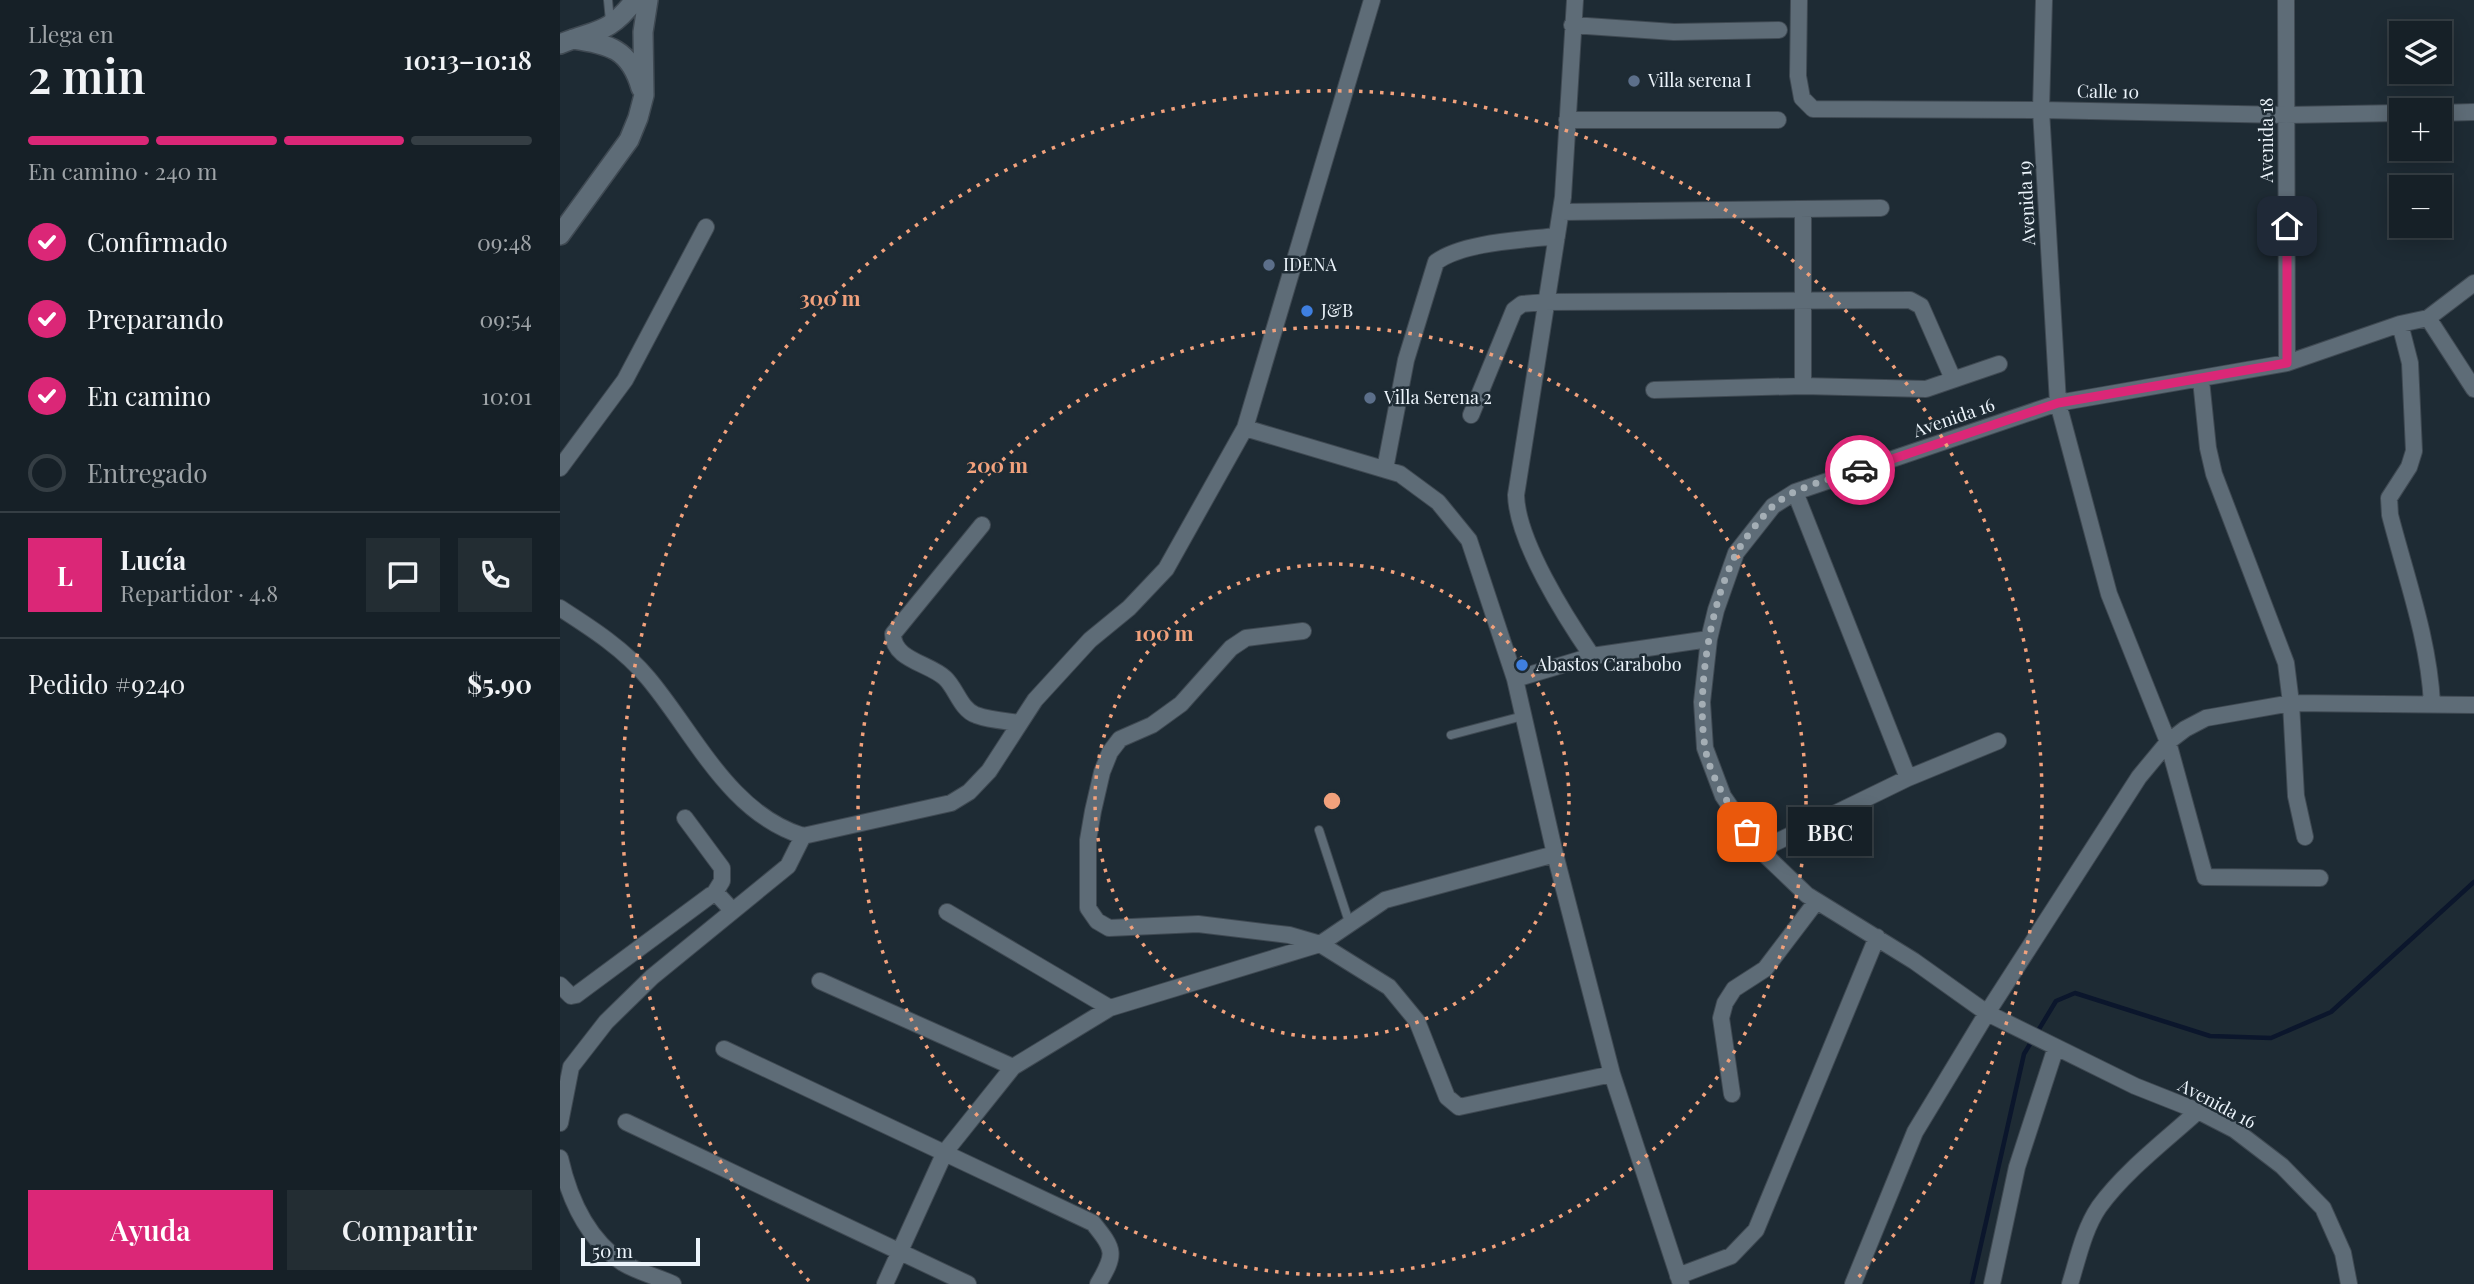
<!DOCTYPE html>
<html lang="es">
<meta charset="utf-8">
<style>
body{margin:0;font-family:"Playfair Display",serif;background:#232d33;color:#f1f3f6;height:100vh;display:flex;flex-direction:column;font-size:26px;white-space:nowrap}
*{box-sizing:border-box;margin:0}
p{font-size:23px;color:#9ea3a7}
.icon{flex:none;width:38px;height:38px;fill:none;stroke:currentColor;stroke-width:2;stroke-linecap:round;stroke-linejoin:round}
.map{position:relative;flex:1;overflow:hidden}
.side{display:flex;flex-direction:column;background:#162027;width:560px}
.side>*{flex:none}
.fabs{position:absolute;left:1829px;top:21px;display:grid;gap:14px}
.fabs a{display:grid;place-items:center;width:63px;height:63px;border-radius:0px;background:#162027;box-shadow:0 4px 18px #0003,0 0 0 2px #353e44;font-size:35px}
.scale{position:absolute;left:21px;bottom:18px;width:119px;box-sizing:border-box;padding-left:7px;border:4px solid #ecf4fb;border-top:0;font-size:19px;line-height:24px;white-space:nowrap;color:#ecf4fb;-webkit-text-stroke:5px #1e2b34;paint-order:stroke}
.pin{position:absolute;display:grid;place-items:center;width:60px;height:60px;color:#fff;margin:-30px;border-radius:14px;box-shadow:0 4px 10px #0006}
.courier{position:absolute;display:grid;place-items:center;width:70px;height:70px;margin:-35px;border:5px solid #db2777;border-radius:50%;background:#fff;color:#222;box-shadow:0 2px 9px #0007}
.bubble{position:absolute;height:49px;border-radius:0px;background:#162027;box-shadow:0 4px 18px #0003,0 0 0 2px #353e44;font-size:23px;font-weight:600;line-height:49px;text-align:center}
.headline em{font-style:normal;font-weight:600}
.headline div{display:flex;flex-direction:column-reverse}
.headline{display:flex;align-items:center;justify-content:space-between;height:119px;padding:0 28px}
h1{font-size:46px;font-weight:600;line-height:52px}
.bar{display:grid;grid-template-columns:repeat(4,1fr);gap:10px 7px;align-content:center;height:84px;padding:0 28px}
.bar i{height:9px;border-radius:5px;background:#353e44}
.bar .selected{background:#db2777}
.bar p{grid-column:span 4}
.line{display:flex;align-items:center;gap:18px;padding:0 28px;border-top:2px solid #353e44}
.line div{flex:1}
.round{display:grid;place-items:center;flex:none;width:74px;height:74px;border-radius:0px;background:#232d33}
ol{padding:0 28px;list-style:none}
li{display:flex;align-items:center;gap:21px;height:77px}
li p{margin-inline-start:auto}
li .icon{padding:7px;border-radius:50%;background:#db2777;color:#fff;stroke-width:4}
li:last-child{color:#9ea3a7}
li i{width:38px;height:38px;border:4px solid #353e44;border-radius:50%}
.action{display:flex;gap:14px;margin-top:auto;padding:14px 28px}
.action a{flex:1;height:80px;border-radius:0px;background:#db2777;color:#fff;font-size:28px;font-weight:600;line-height:80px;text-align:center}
.action a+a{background:#232d33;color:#f1f3f6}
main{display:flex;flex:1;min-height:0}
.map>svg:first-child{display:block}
</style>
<main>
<section class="side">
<div class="headline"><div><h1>2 min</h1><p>Llega en</p></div><em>10:13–10:18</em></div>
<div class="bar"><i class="selected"></i><i class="selected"></i><i class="selected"></i><i></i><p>En camino · 240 m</p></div>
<ol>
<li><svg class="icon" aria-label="check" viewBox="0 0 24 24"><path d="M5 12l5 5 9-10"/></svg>Confirmado<p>09:48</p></li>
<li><svg class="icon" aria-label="check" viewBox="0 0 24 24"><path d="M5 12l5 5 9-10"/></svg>Preparando<p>09:54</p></li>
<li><svg class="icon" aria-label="check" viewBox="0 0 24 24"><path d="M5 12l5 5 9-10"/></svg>En camino<p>10:01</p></li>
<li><i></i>Entregado</li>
</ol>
<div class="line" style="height:126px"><b class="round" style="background:#db2777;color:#fff">L</b><div><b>Lucía</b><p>Repartidor · 4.8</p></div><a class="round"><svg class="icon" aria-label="chat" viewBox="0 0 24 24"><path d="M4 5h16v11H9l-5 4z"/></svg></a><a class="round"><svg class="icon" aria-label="phone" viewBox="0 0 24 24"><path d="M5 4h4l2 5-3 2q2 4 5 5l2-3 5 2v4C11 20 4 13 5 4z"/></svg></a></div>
<div class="line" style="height:91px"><div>Pedido #9240</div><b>$5.90</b></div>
<div class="action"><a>Ayuda</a><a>Compartir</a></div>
</section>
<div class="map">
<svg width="1914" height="1284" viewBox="0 0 1914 1284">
<rect width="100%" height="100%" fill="#1e2b34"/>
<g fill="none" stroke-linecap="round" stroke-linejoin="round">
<path stroke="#0b162c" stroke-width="4.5" d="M1412 1284 1464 1054 1496 1001 1515 993 1650 1036 1711 1038 1771 1012 1914 882"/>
<g stroke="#3f4952" stroke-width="10">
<path id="service" d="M48 0 50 21
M891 735 963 716
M759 830 790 925"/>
</g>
<g stroke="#3f4952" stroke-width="18">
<path id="minor" d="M1015 0 1003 197 956 495C957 541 1006 618 1032 656L1149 639
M1239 0 1238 76 1242 98 1253 109 1481 110 1726 115 1841 113
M1484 0 1481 110 1498 403 1549 594 1608 742 1625 729 1646 718 1731 703 1914 705
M1726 0 1727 363
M1012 25 1114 32 1219 30
M1880 113 1914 112
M1007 120H1218
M1001 212 1321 208
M1868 318 1914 389
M1840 324 1850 363 1854 451 1849 467 1829 498 1830 515C1846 577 1869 640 1872 704
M1641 380 1648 448 1654 474 1726 663 1731 703 1736 796 1745 837
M1243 386V209
M1094 390 1243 386 1366 389 1439 364
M911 415 954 310 962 304 986 302 1350 300 1361 306 1393 379
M685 428 840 474 878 502 909 540 955 679 995 854 1052 1074 1121 1284
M0 468 65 380 146 227
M825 469 846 360 876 262C903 242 963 240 997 236
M422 525 333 634C333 660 369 663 385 678 396 688 401 710 416 715 429 720 446 721 460 723
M0 608C31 628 64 649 88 678 135 734 169 813 243 836L391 803 409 792 429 771 475 700 530 640 569 608 606 569 685 428 812 0
M743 631 686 638 671 648 621 704 592 725 560 739 550 752 542 772 533 811 528 840V908L537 921 549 928 638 924 729 935 760 944 829 987 857 1021 887 1097 899 1107 1052 1074
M955 679 1032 656
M1608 742 1645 877 1760 878
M1348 778 1438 741
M125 818 162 868V881L154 894
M1200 850 1348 778 1235 492
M387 912 550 1008
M260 981 453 1067
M0 985 11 996 16 995 151 895H158L172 910
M164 1049 533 1223C555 1250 556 1254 538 1284
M1172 1094 1161 1018 1165 1003 1174 989 1205 969 1256 902
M66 1122 408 1284
M0 1123 11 1067 46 1022 92 977 228 866 243 836
M0 1158C9 1198 27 1239 63 1263 78 1272 98 1277 113 1284
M1118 1276 1171 1256 1196 1230 1317 937
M325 1284 385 1152 453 1067 550 1008 760 944 825 900 995 854
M1293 1284 1355 1132 1427 1013 1579 777 1608 742
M1432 1284 1457 1167 1496 1047
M1510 1284C1518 1258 1524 1229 1539 1207 1565 1171 1605 1141 1638 1111
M1789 1284 1783 1253 1763 1208 1722 1166 1675 1130 1638 1111 1575 1086 1427 1013 1354 961 1247 895 1200 850 1163 796 1145 748 1142 702 1149 639 1156 610 1176 553 1213 506 1235 492 1498 403 1727 363 1840 324 1868 318 1914 283"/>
</g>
<g stroke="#3f4952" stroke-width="22">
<path id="tertiary" d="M13 39C49 44 70 49 81 88
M0 44C36 29 48 35 75 0
M0 235 69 140 78 118 84 95 83 32 88 0"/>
</g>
<use href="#service" stroke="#5e6c77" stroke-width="8"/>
<use href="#minor" stroke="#5e6c77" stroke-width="16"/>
<use href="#tertiary" stroke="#5e6c77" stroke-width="19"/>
</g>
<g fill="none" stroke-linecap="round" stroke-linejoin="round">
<path stroke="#a4aeb5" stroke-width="7" stroke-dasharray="0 12.6" d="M1187 832C1170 806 1150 778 1145 747 1136 691 1150 604 1176 554 1183 540 1201 518 1212 507 1234 486 1272 479 1300 470"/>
<path stroke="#db2777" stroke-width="9" d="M1300 470 1498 403 1727 363V226"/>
</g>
<g fill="none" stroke="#f1a17c" stroke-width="3.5" stroke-dasharray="3.5 7">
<circle cx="772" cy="801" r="237"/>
<circle cx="772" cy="801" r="474"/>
<path d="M249 1281A710 710 0 1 1 1295 1281"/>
</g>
<g fill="#5c6f8a" stroke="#1e2b34" stroke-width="2.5">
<circle cx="1074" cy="81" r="7"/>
<circle cx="709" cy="265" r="7"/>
<circle cx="810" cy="398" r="7"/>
</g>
<g fill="#3f7fe0" stroke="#1e2b34" stroke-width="2.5">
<circle cx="747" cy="311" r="7"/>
<circle cx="962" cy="665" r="7"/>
</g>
<g text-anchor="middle" stroke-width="5" stroke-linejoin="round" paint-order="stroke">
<g font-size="18" fill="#ecf4fb" stroke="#1e2b34" text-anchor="start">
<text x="1088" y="87">Villa serena I</text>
<text x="723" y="271">IDENA</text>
<text x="761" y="317">J&amp;B</text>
<text x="824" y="404">Villa Serena 2</text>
<text x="976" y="671">Abastos Carabobo</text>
</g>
<g font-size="18" fill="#ecf4fb" stroke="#1e2b34">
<text transform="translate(1548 92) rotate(1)" y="6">Calle 10</text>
<text transform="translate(1707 140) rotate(-90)" y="6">Avenida 18</text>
<text transform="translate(1467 203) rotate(-93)" y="6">Avenida 19</text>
<text transform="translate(1394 418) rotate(-19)" y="6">Avenida 16</text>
<text transform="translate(1657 1104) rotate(28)" y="6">Avenida 16</text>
</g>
</g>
<circle cx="772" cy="801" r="10" fill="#f1a17c" stroke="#1e2b34" stroke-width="3.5"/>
<g font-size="21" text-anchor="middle" font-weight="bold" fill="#f1a17c" stroke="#1e2b34" stroke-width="5" stroke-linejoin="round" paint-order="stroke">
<text x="270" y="306">300 m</text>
<text x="437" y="473">200 m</text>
<text x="604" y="641">100 m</text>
</g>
</svg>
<div class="fabs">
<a><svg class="icon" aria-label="layers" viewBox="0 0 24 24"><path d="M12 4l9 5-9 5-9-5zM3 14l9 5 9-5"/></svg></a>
<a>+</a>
<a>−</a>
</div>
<div class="scale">50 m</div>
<div class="pin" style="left:1187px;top:832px;background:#ea580c"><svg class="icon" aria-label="bag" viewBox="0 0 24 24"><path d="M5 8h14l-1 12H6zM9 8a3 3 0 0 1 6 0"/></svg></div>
<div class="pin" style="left:1727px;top:226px;background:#1f2937"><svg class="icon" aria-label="home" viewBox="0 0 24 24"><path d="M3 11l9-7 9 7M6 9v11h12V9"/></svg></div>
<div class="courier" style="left:1300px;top:470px"><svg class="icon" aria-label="car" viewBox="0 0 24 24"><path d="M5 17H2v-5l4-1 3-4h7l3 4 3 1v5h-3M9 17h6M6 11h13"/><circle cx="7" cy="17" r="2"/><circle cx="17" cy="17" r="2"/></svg></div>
<div class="bubble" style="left:1228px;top:807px;width:84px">BBC</div>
</div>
</main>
